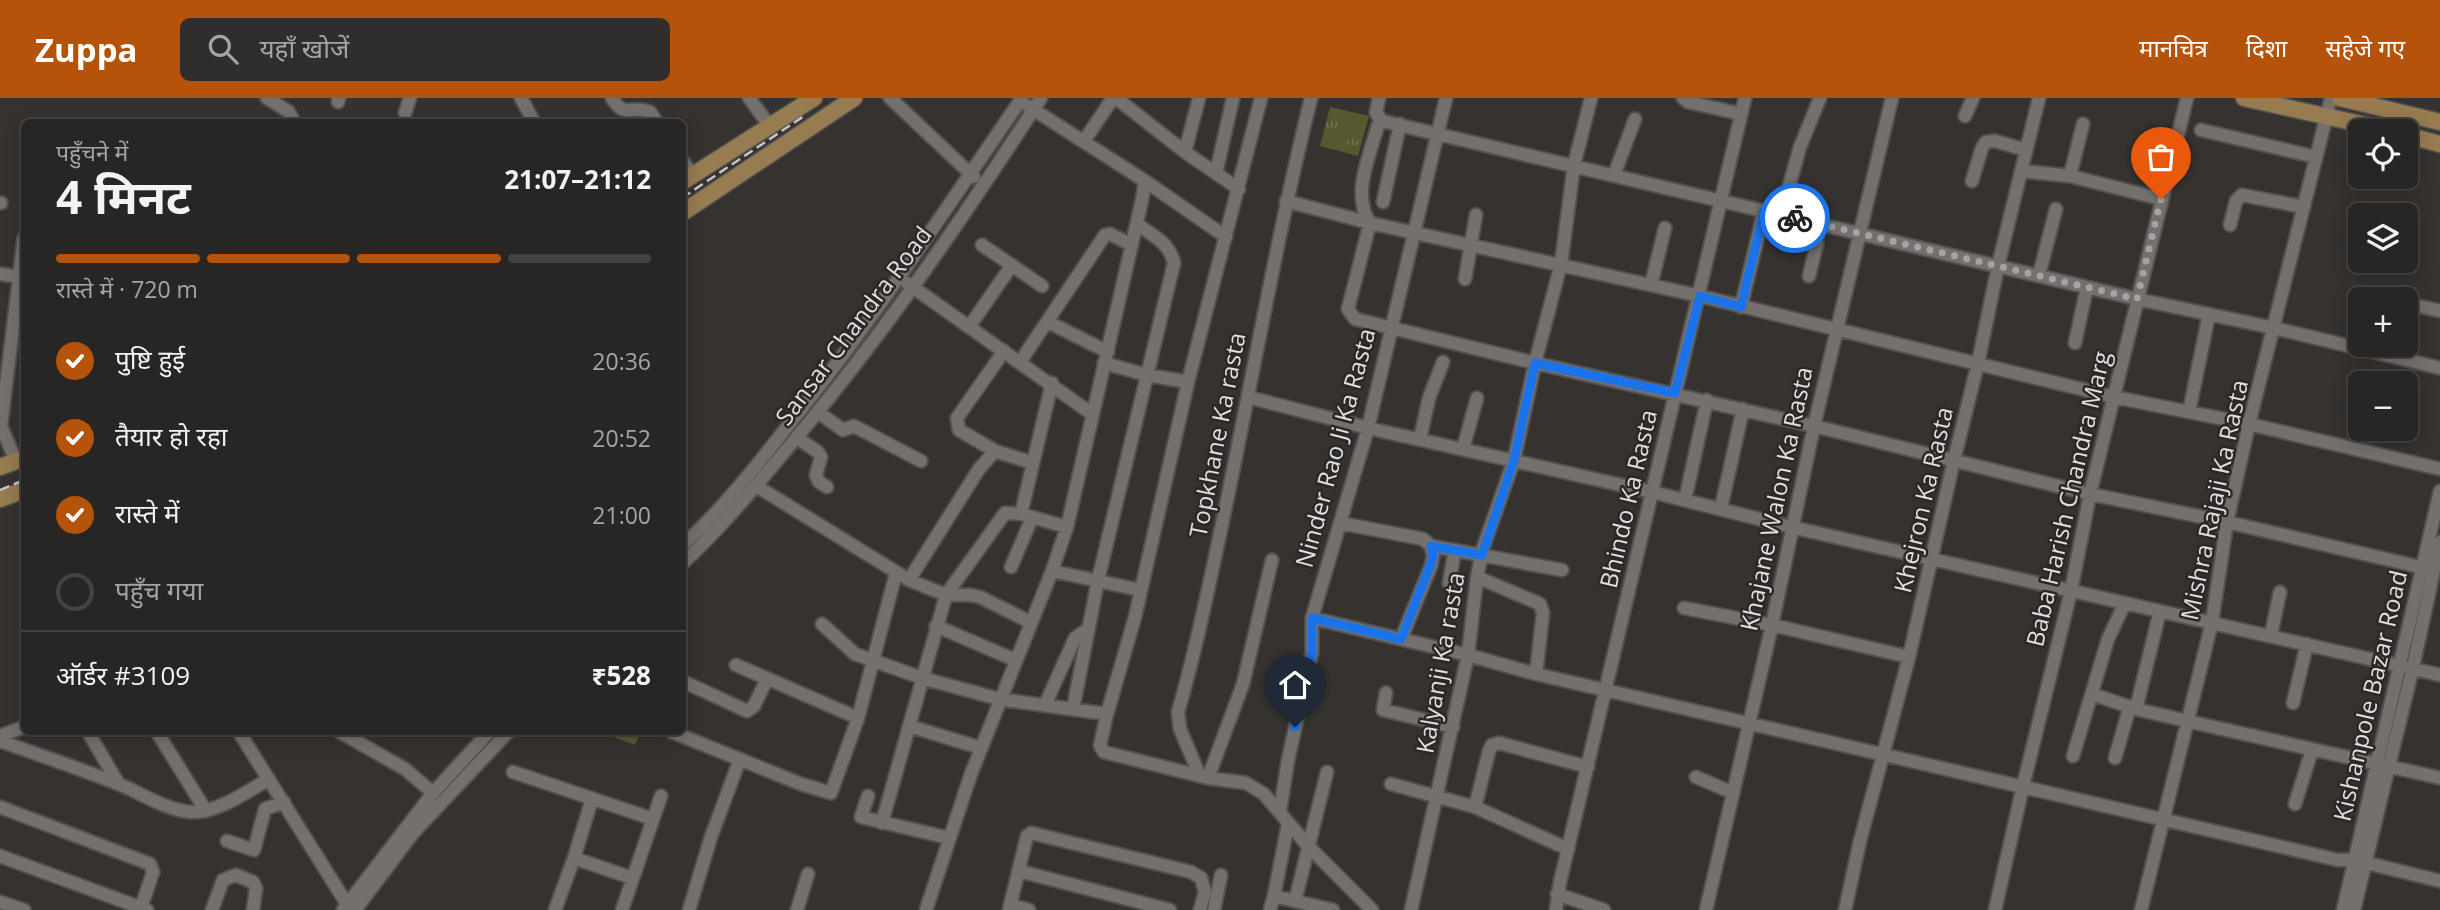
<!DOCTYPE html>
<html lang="hi">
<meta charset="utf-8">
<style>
body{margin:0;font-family:"Open Sans","Noto Sans Devanagari",sans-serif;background:#302e2c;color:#f1f3f6;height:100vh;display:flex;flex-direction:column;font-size:26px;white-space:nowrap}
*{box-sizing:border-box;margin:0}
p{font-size:23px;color:#a5a5a6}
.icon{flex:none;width:38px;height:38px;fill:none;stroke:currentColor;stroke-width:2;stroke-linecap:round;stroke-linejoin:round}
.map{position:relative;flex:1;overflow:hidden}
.side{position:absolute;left:21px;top:21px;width:665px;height:616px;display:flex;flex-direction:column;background:#282624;border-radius:10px;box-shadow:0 4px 18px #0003,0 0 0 2px #444341}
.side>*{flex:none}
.tools{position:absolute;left:2348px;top:21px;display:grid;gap:14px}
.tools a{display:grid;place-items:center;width:70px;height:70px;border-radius:10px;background:#282624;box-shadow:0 4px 18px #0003,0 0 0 2px #444341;font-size:35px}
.pin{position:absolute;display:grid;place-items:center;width:60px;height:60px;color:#fff;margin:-72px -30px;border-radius:50% 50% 50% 0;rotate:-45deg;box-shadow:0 0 7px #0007}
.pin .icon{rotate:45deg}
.courier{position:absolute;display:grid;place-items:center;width:70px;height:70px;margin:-35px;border:5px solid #1a73e8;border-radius:50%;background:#fff;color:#222;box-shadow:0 2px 9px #0007}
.head em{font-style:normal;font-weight:700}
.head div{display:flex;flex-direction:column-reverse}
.head{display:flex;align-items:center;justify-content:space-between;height:119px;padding:0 35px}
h1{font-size:46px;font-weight:700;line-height:52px}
.bar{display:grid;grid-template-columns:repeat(4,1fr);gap:10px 7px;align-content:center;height:84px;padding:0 35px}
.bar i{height:9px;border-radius:5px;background:#444341}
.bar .selected{background:#b45309}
.bar p{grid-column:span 4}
.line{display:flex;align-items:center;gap:18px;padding:0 35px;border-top:2px solid #444341}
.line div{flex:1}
ol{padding:0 35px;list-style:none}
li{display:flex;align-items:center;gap:21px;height:77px}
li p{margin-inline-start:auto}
li .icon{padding:7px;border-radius:50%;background:#b45309;color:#fff;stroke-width:4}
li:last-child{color:#a5a5a6}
li i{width:38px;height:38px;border:4px solid #444341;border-radius:50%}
header{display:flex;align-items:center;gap:42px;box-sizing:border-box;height:98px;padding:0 35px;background:#b45309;color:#fff}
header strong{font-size:33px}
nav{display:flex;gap:38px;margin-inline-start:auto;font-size:24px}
.search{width:490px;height:63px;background:#302e2c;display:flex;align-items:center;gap:18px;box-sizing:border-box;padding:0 24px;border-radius:10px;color:#a5a5a6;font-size:26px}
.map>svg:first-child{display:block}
</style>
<header>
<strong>Zuppa</strong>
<div class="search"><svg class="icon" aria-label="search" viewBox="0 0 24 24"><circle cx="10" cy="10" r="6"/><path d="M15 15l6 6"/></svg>यहाँ खोजें</div>
<nav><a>मानचित्र</a><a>दिशा</a><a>सहेजे गए</a></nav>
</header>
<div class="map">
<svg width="2440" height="812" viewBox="0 0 2440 812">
<defs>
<pattern id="park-tufts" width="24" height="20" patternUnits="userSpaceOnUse" patternTransform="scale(1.75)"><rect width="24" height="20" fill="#575830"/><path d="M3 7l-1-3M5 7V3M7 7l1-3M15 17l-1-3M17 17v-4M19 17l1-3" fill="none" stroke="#6f704e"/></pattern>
</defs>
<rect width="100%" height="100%" fill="#353230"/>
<path fill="#575830" d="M610 634H637L640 635 635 647 608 637Z"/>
<path fill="url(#park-tufts)" d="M1330 9 1369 18 1358 58 1320 48Z"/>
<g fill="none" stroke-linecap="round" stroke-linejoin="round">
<g stroke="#535150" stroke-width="16">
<path id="minor" d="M267 0 289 14 294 24
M521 0 534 24
M612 0C625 22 631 6 650 14L657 24
M749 0 769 27
M890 0 974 79
M1116 0 1185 54 1239 91
M1261 0 1188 284 1135 519 1107 616 1100 647 1104 654 1208 680 1246 685 1264 696 1309 749 1372 812
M1379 0 1376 15 1382 23 2137 201 2274 230 2440 270
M1683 0 1688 4 1741 16
M338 4 339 0
M1028 8 1145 83 1226 139
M405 15 410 0
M1965 18 1973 0
M1382 23 1378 27C1370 57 1351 97 1370 125L1348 211 1355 221 1535 265 1814 328 2090 396 2227 424 2433 472
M2201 32 2316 59
M1084 43 1113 0
M1185 54 1199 0
M682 62 693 77
M2021 73 2070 78 2161 101
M1216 75 1233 0
M1614 77 1635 21
M2070 78 2083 26
M1972 83 1982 50 1986 44 1995 43 2026 52
M1286 103 1370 125 1700 198 2114 299 2249 326 2440 371
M1383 104 1400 26
M0 105H1
M1781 117 1800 49 1820 0
M2230 127 2236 103 2242 97 2304 109
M982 147 1042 188
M0 176 20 179
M2039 177 2056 111
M1809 178 1817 145V126
M1465 181 1476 117
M907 185 1092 316
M1651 187 1665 130
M2406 205 2440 213
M1741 209 1764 113
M1048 224 1108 254
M969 229 1012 167
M2075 245 2087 189
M1004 253 957 320 959 332 995 353 1033 365
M1020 264 1105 137 1110 136 1132 147
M1104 265 1147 277 1188 284
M1248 299 1368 330 1652 394 1791 429 2440 577
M2189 314 2209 216
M819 315 843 332 854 328 921 363
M797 340 818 354 821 359 816 377 819 384 827 389
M1420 341 1429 300 1443 264
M1463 351 1477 300
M16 363 1 328 24 140
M758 389 909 482 946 497H971L980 499 1030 524
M1685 402 1707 302
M1721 410 1743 311
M1021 416 1052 285
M1340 425 1423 441 1431 448 1562 472
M682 448C723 411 757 367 791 324 874 221 947 109 1022 0
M682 466C725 426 759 384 796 340 886 233 965 117 1041 0
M1011 469 1032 420
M1052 473 1140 492
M1477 479 1540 506 1543 515 1536 576
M909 482 979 371 995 353
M1449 485 1455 452
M1684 510 1772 527 1909 559
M1312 520 1468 557 1536 576 2338 762H2355L2440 783
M822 526 855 556 922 580 999 601 1107 616
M936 528 1015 562
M2271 537 2280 494
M1401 541 1431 468 1433 458 1431 448
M736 567 858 620
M682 583 747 613 754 608 767 581
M1386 595 1383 612 1453 629
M2092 596 2136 611 2187 623 2440 680
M2293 605 2307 546
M1045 607 1075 540 1088 531
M1073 611 1098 482 1174 165C1170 145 1152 137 1137 126
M2136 611 2160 513
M909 628 981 650
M88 634 118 685
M157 634 206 713
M239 634 350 811
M340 634 405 671 433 695
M672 634 801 686 831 695 858 620 896 475
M0 638 24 629
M0 643C39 657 78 670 116 685 140 694 165 712 191 714 218 715 246 694 269 681
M2073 658 2108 541 2125 505
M2115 660 2130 608
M513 674 653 721
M1200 678 1180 631 1178 614C1197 549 1210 482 1224 417 1253 278 1277 138 1311 0
M1696 679 1733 695
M1208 680 1243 586 1272 462
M1391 686 1475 709 1568 751
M868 698 861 719 949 740
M2295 706 2312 652
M0 709 150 766 153 774 141 810
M1475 709 1489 653 1492 647 1499 645 1588 669
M1280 713 1288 662 1312 554V520L1368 330 1446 0
M882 725 946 497 1005 415 1021 416 1067 429
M1288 726 1274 798 1333 812
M227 743 254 752 265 711 284 704
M0 758 147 812
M574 760 592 701
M1019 773 1170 812
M1557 796 1604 812
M1295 803 1327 674
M0 804 24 812
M1010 807 1029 812
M212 812 223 782 236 777 253 784 256 790 253 812
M343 812 433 695 489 634
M355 812 414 734 508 634
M555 812 574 760 632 780
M622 812 661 698
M689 812 711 739 740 661
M797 812 808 776
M926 812 971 676 1052 473 1067 429 1142 102 1145 83
M1009 812 1027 738 1031 735 1191 774 1201 780 1205 794 1200 812
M1214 812 1221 777
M1270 812 1274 798
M1411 812 1468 557 1477 479 1483 450 1514 362 1535 265 1561 166 1574 67 1591 0
M1556 812 1560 784 1745 0
M1706 812 1772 527 1814 328 1892 0
M1845 812 1860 743 1909 559 1954 362 1978 265 1998 168 2039 0
M1995 812 2023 688 2071 493 2090 396 2187 0
M2141 812 2212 524 2227 424 2249 326 2331 0
M2343 812 2440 393
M2354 812 2413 569 2440 444"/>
</g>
<g stroke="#535150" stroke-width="19">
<path id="major" d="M2244 0 2392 33
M2340 0 2440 24
M2406 37 2440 46
M682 84 814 0
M682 115 854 0
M0 369 24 360
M0 401 24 392"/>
</g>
<use href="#minor" stroke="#74706e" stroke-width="12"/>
<use href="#major" stroke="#977b51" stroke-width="16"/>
<path stroke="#c8c6c4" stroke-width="2.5" stroke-dasharray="10 5" stroke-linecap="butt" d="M682 100 804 18
M0 392 24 382"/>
</g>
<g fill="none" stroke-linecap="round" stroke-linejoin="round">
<path stroke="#a5a3a2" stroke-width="7" stroke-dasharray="0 12.6" d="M1795 120 2137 201 2161 101"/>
<path stroke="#1a73e8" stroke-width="9" d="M1295 629 1312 554V520L1401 541 1430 468 1433 458 1431 448 1482 457 1514 362 1535 265 1675 295 1700 198 1741 209 1764 113 1795 120"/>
</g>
<g text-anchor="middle" stroke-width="5" stroke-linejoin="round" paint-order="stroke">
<g font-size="24" fill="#e2e0df" stroke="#2b2826">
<text transform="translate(854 228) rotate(-53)" y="8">Sansar Chandra Road</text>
<text transform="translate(1218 337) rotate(-79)" y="8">Topkhane Ka rasta</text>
<text transform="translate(1336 350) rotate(-75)" y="8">Ninder Rao Ji Ka Rasta</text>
<text transform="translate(1629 401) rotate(-77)" y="8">Bhindo Ka Rasta</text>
<text transform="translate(1777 401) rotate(-78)" y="8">Khajane Walon Ka Rasta</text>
<text transform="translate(2069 401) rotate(-77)" y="8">Baba Harish Chandra Marg</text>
<text transform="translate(1924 402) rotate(-77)" y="8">Khejron Ka Rasta</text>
<text transform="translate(2215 402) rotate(-78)" y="8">Mishra Rajaji Ka Rasta</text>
<text transform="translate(1441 565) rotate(-80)" y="8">Kalyanji Ka rasta</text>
<text transform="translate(2371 598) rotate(-77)" y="8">Kishanpole Bazar Road</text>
</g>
</g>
</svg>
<div class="tools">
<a><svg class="icon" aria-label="locate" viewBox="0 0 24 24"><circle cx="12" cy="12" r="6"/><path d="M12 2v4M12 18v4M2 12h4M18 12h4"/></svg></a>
<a><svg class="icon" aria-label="layers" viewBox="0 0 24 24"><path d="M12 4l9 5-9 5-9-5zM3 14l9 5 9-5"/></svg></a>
<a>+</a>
<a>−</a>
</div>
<div class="pin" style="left:2161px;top:101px;background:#ea580c"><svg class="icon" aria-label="bag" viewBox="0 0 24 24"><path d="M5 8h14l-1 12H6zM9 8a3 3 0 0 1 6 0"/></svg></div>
<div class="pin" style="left:1295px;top:629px;background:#1f2937"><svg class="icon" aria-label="home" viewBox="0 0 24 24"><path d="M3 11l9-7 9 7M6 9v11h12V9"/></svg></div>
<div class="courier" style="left:1795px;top:120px"><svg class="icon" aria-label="bike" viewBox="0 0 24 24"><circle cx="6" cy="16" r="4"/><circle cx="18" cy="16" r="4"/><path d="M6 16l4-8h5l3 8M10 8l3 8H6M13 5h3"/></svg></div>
<section class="side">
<div class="head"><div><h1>4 मिनट</h1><p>पहुँचने में</p></div><em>21:07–21:12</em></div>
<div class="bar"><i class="selected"></i><i class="selected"></i><i class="selected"></i><i></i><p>रास्ते में · 720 m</p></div>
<ol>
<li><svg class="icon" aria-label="check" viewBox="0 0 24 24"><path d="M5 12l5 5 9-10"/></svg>पुष्टि हुई<p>20:36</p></li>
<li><svg class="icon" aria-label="check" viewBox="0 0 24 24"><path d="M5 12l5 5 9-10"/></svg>तैयार हो रहा<p>20:52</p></li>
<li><svg class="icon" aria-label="check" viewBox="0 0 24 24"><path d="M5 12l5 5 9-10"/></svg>रास्ते में<p>21:00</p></li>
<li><i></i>पहुँच गया</li>
</ol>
<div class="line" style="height:91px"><div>ऑर्डर #3109</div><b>₹528</b></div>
</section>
</div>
